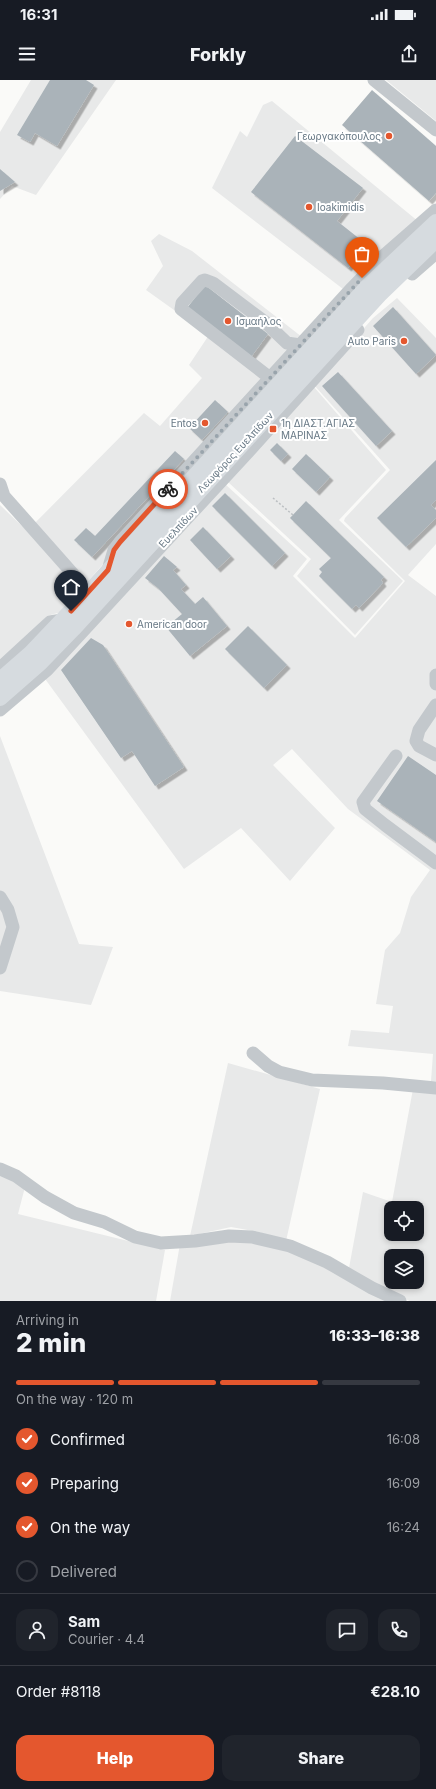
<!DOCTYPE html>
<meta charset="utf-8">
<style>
body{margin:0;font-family:Inter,sans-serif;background:#20242c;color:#f1f3f6;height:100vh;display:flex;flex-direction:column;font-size:15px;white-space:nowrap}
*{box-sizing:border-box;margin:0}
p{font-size:13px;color:#9ea1a6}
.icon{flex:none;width:22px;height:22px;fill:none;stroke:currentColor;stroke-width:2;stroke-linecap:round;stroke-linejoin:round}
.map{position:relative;height:1221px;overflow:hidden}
.sheet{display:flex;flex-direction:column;background:#171b24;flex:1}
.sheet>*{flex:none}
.buttons{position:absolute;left:384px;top:1121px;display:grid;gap:8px}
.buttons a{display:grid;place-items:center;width:40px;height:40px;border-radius:8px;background:#171b24;box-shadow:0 2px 6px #0003;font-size:20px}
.pin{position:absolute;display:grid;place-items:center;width:34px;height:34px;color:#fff;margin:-41px -17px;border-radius:50% 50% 50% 0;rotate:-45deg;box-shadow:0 0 4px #0007}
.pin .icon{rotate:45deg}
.courier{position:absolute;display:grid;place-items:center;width:40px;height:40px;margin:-20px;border:3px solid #e4572e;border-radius:50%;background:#fff;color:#222;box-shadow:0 1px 5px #0007}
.head em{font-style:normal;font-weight:800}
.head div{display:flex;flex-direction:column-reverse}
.head{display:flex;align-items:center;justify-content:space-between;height:68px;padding:0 16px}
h1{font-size:26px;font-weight:800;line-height:30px}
.bar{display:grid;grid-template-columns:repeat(4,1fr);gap:6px 4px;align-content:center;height:48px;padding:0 16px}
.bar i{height:5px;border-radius:3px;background:#363941}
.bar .selected{background:#e4572e}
.bar p{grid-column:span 4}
.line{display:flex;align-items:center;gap:10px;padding:0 16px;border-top:1px solid #363941}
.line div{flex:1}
.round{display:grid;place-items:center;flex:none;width:42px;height:42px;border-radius:12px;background:#20242c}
ol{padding:0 16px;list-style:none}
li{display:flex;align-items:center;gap:12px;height:44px}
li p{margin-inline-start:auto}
li .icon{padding:4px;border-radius:50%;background:#e4572e;color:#fff;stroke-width:4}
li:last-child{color:#9ea1a6}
li i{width:22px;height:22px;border:2px solid #363941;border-radius:50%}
.action{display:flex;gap:8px;margin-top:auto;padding:8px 16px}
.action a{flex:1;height:46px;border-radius:12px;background:#e4572e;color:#fff;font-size:16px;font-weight:800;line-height:46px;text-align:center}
.action a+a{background:#20242c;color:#f1f3f6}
.status{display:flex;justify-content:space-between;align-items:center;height:28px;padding:0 20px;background:#171b24;direction:ltr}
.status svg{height:11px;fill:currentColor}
header{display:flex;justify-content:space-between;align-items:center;height:52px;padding:0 16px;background:#171b24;font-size:18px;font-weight:800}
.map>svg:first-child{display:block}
</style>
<div class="status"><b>16:31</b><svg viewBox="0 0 49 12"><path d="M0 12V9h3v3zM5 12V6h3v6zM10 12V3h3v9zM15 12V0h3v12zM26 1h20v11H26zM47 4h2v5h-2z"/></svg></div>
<header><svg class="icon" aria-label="menu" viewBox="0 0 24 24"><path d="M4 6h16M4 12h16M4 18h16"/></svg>Forkly<svg class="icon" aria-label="share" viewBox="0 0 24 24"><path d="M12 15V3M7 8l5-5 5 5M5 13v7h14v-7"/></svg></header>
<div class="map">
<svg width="436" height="1221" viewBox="0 0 436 1221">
<defs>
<filter id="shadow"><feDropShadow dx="3.5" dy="3.5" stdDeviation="0" flood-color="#0004"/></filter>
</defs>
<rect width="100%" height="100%" fill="#fafaf8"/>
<path fill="#e8e9e9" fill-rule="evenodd" d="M31 0H116L36 115 12 106 0 119V52Z
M386 0H436V41Z
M272 21 419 142 343 209 212 108 240 51 247 57 263 25Z
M159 154 192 171 302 257 61 532 47 536 0 582V425L27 451 144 333 160 346 202 298 189 285 209 255 146 210 163 186 151 161Z
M397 218 436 258V464L408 495 436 516V1001H431L433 974 348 966 351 950 389 953 393 926 376 924 385 870 400 853 411 817 430 790 348 729 292 669 273 685 335 748 290 801 241 748 184 789 40 592 225 404 307 479 293 496 355 558 405 501 344 441 345 438 390 390 314 305 373 238Z
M314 307 386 390 339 440 403 501 355 555 297 496 311 479 228 402Z
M0 656 79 864 113 867 91 925 0 911Z
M228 983 320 1009 286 1161 259 1152 231 1147 190 1156Z
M413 1009 436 1012V1221H410L388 1212 349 1188 363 1112 392 1122ZM391 1128H417V1154H391ZM391 1176H417V1202H391Z
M0 1094 25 1107 18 1134 165 1170 156 1221H0Z
M228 1158 289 1168 394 1221H170L180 1164Z"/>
<path fill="#aab3b9" filter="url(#shadow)" d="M50 0H86L94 5 57 66 35 53 30 62 17 55Z
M372 10 436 66V113L429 121 342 45Z
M295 56 363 108 337 141 366 164 348 188 251 112Z
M0 89 15 102 0 111Z
M205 205 268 254 251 277 187 228Z
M393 227 436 275 416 294 373 246Z
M338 292 392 351 376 366 322 306Z
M215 320 228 332 202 360 189 348Z
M277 363 288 374 281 381 270 370Z
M175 371 184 379 92 477 74 460 86 448 95 456Z
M306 374 330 397 316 412 292 389Z
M436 380V420L431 425 436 430V438L406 467 377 438Z
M225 413 285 473 272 486 212 426Z
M306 421 384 497 381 500 383 503 359 528 356 525 352 529 319 496 322 492 319 489 331 478 290 438Z
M203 447 231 476 217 489 190 460Z
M164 476 177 487 173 490 186 505 181 509 195 524 203 517 227 546 190 576 166 547 182 534 158 508 145 498Z
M248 546 287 585 264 608 225 569Z
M91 558 103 565 184 687 155 706 132 671 121 678 61 590Z
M408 676 436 695V762L377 721Z"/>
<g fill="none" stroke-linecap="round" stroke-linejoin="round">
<path stroke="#bbbfc2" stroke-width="1.5" stroke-dasharray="2 2" stroke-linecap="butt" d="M273 418 293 435"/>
<path stroke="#c3c8cc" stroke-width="13" d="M374 0 436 50
M412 194 436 173
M270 298 181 229 182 223 202 201 205 200 213 203 265 242 287 263 300 265 305 270
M0 404 4 416 89 512
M108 490 114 470 120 462 352 208 381 178 436 130
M0 588 50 542 62 540
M436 595V604
M436 625 419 650 416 661 419 666 436 675
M0 630 47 590 249 371 358 250
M396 676 363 722 365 729 385 745 436 783
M0 817 8 830 13 847 0 888
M253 973 268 986 279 992 312 1000 383 1003 436 1008
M0 1089 16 1096 45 1117 74 1133 104 1142 135 1157 161 1163 195 1161 229 1156 252 1157 290 1166 327 1182 372 1208 400 1221"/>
<path stroke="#d6dbdf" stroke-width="16" d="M0 600 31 573 89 512 368 206 436 142
M0 618 40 583 73 549 379 215 436 160"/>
</g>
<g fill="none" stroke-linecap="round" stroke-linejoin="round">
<path stroke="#99a4ac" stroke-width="4" stroke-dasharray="0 7.2" d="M168 409 362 198"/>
<path stroke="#e4572e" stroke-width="5" d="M71 531 108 490 114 470 120 462 168 409"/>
</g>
<g fill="#e4572e" stroke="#fff" stroke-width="1.5">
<circle cx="389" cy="56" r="4"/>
<circle cx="309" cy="127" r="4"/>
<circle cx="228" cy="241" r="4"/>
<circle cx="404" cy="261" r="4"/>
<circle cx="205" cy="343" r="4"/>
<rect x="269" y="345" width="8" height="8" rx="2"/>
<circle cx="129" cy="544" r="4"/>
</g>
<g text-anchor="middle" stroke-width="4" stroke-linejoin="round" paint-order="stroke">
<g font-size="10" fill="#657683" stroke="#fff" text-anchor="start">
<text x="381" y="60" text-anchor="end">Γεωργακόπουλος</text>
<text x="317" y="131">Ioakimidis</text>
<text x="236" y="245">Ισμαήλος</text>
<text x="396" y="265" text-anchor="end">Auto Paris</text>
<text x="197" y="347" text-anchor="end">Entos</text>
<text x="281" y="347">1η ΔΙΑΣΤ.ΑΓΙΑΣ<tspan x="281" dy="12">ΜΑΡΙΝΑΣ</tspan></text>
<text x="137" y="548">American door</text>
</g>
<g font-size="10" fill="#657683" stroke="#fff">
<text transform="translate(235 372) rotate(-47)" y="4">Λεωφόρος Ευελπίδων</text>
<text transform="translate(178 447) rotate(-47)" y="4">Ευελπίδων</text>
</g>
</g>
</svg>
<div class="buttons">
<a><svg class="icon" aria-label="locate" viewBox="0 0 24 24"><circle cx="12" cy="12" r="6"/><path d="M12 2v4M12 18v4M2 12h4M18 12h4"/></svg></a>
<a><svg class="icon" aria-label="layers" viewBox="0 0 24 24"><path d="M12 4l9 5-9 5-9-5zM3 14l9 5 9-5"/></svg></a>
</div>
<div class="pin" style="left:362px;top:198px;background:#ea580c"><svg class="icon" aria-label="bag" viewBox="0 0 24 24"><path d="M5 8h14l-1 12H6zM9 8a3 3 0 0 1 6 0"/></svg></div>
<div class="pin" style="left:71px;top:531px;background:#1f2937"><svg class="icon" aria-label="home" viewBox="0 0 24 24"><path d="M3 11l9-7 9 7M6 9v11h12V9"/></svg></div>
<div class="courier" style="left:168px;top:409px"><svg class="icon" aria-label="bike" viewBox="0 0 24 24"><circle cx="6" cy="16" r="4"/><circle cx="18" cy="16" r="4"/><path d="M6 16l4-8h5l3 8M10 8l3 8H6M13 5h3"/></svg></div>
</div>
<section class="sheet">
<div class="head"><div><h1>2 min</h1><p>Arriving in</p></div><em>16:33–16:38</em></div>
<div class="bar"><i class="selected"></i><i class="selected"></i><i class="selected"></i><i></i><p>On the way · 120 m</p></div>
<ol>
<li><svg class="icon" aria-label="check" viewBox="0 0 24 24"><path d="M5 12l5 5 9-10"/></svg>Confirmed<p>16:08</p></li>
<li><svg class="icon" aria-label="check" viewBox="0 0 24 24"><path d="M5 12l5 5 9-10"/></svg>Preparing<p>16:09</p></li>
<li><svg class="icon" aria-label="check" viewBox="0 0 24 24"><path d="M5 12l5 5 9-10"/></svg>On the way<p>16:24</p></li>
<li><i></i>Delivered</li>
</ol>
<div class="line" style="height:72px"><a class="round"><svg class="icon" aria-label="person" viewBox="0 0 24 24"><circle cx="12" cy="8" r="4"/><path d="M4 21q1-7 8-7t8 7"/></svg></a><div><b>Sam</b><p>Courier · 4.4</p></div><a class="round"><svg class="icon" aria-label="chat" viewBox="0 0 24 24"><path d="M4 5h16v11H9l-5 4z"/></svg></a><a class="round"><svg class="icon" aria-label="phone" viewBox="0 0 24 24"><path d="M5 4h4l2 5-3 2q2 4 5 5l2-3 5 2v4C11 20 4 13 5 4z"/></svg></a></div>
<div class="line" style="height:52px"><div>Order #8118</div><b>€28.10</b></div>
<div class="action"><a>Help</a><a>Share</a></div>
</section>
